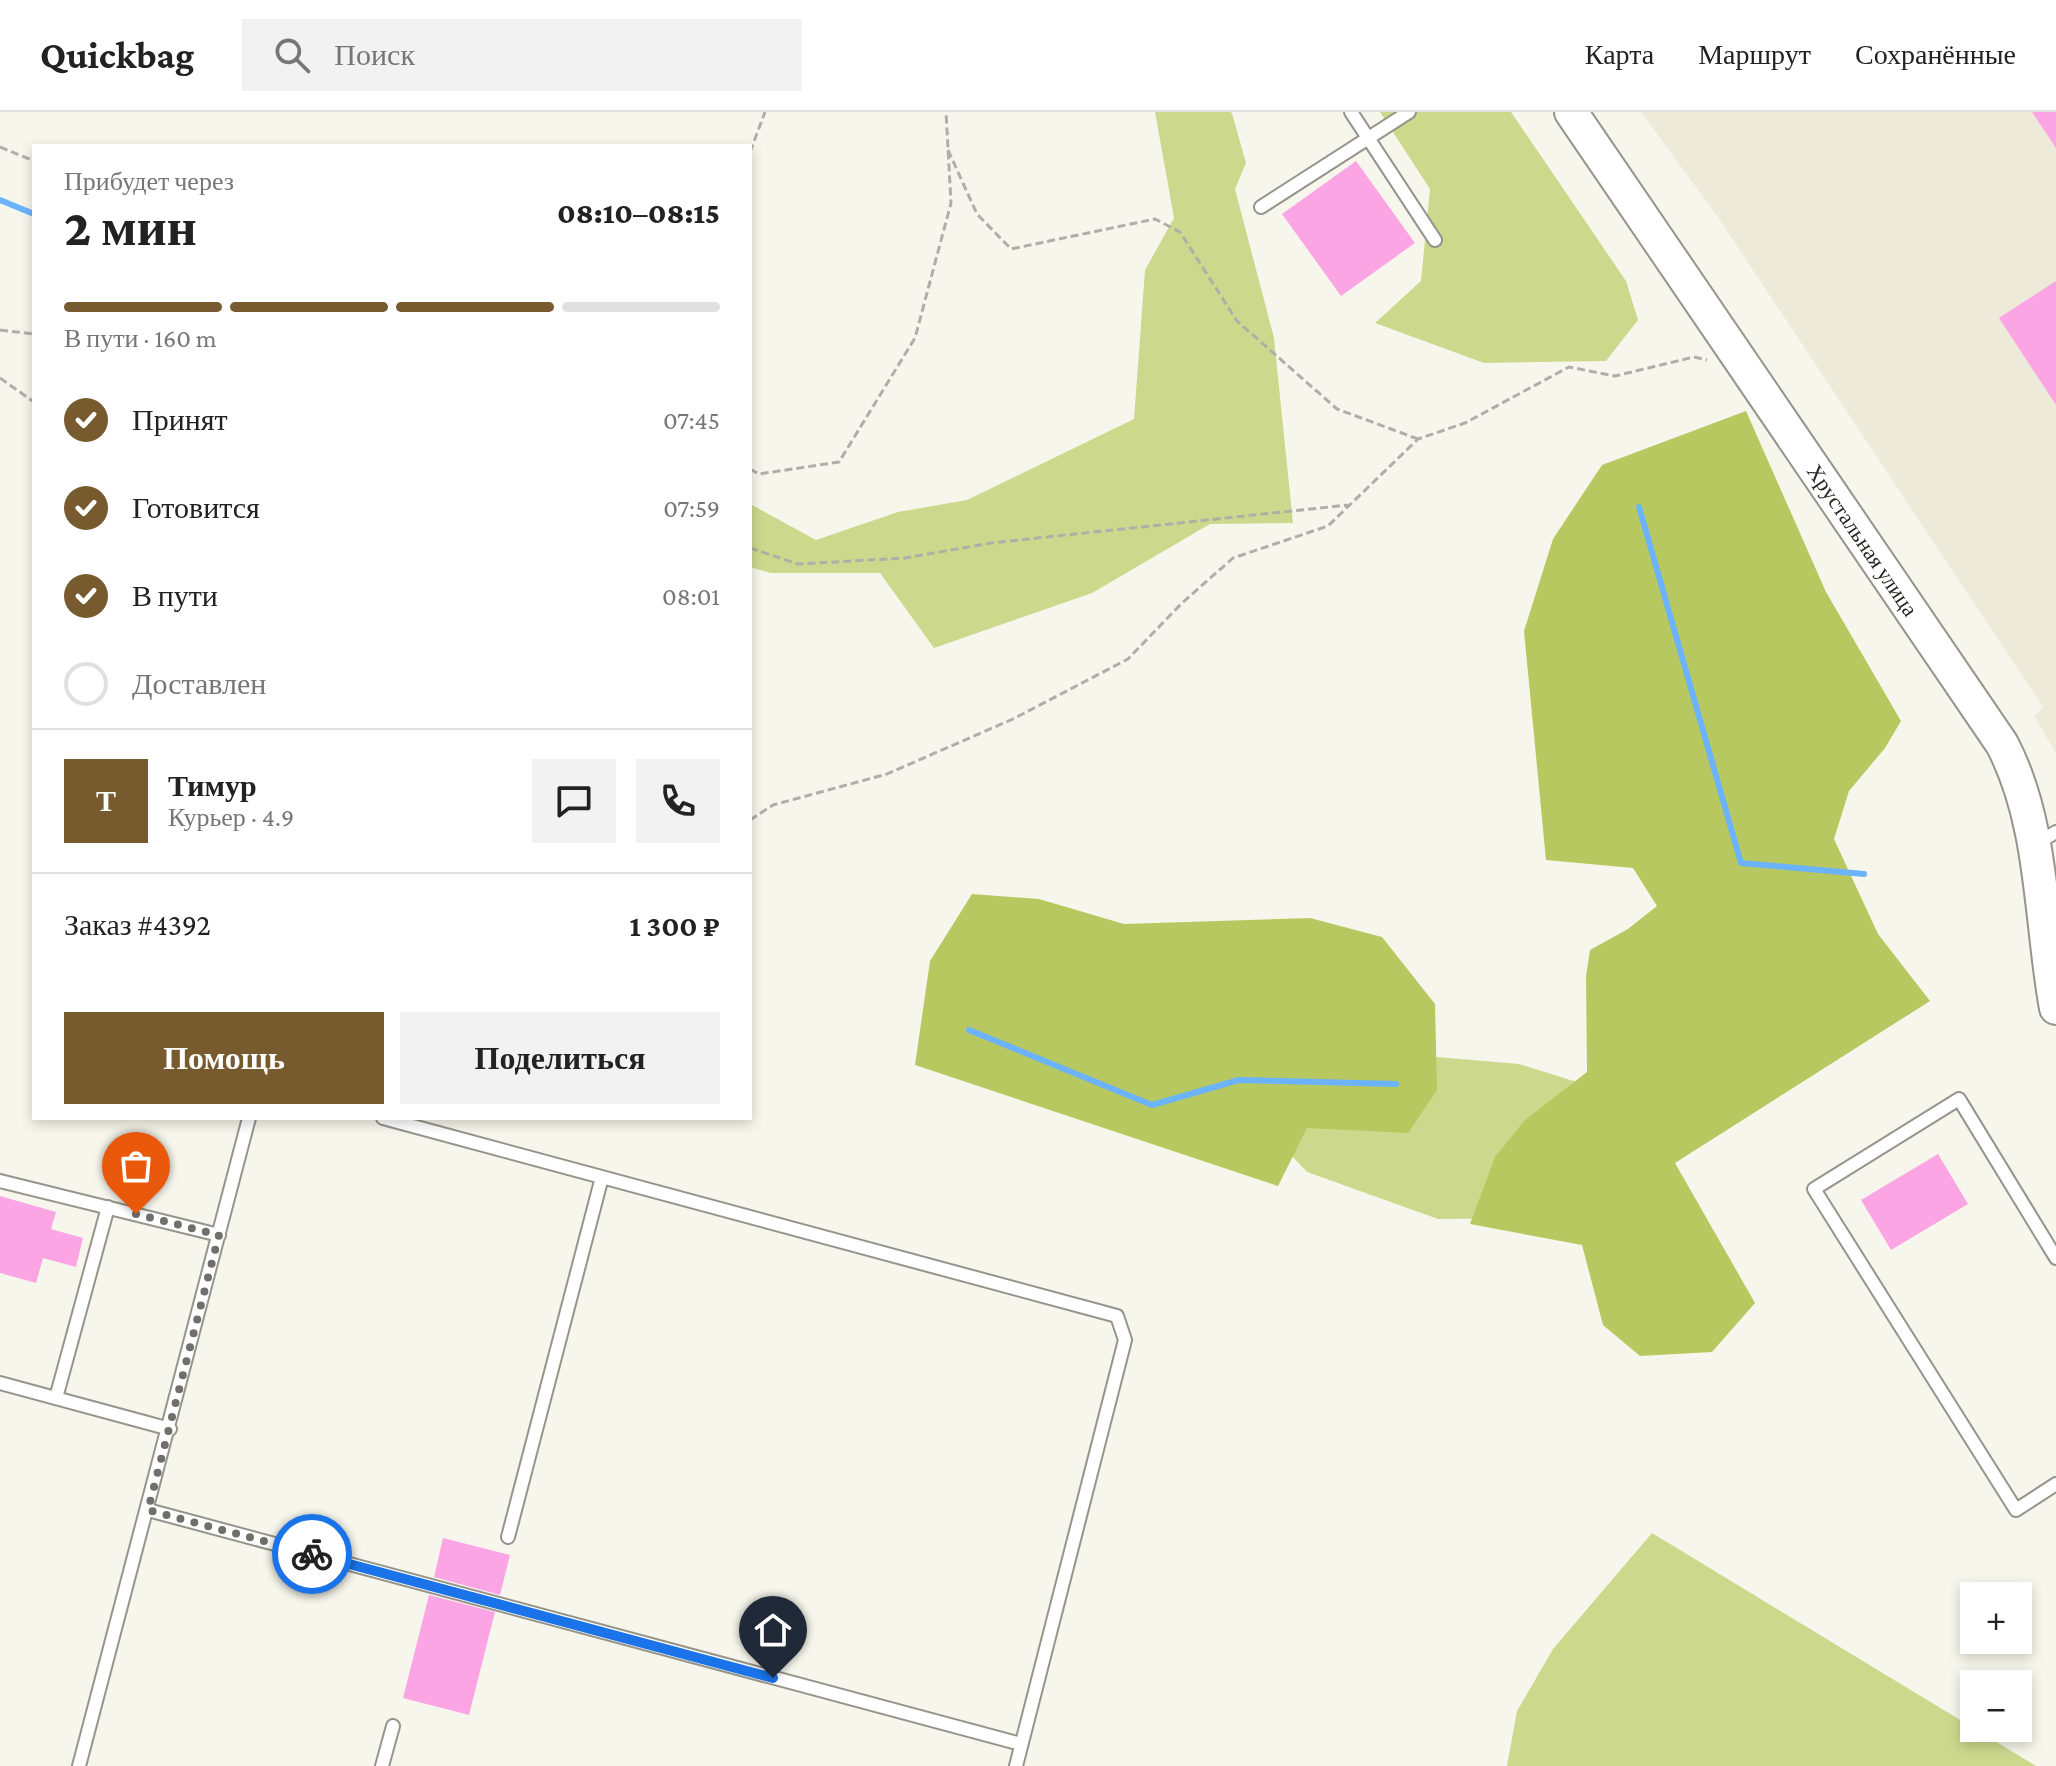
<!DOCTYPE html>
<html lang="ru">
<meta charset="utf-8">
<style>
body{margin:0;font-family:"Crimson Pro",serif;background:#f2f2f2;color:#222;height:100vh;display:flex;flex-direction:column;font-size:30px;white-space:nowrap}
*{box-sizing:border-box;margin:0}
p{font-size:26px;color:#767676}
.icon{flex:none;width:44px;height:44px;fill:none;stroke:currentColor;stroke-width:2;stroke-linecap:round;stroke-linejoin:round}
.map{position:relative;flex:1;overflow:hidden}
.sheet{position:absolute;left:32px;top:32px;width:720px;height:976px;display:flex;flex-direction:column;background:#fff;border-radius:0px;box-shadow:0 4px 12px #0003}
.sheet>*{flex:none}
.tools{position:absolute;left:1960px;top:1470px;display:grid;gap:16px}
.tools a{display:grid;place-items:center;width:72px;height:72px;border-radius:0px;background:#fff;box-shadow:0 4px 12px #0003;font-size:40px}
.pin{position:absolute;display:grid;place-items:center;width:68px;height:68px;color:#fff;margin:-82px -34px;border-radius:50% 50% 50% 0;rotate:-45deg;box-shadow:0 0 8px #0007}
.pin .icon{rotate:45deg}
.courier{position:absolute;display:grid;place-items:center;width:80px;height:80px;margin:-40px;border:6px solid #1a73e8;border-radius:50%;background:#fff;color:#222;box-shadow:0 2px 10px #0007}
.headline em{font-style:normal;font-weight:800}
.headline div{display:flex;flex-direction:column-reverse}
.headline{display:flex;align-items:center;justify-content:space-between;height:136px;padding:0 32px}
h1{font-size:52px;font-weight:800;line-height:60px}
.bar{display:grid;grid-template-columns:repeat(4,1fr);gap:12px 8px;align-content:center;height:96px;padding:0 32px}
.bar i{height:10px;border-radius:6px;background:#e0e0e0}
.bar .active{background:#775a2d}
.bar p{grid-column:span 4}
.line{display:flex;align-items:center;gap:20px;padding:0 32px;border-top:2px solid #e0e0e0}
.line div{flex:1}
.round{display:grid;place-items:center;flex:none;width:84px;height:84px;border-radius:0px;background:#f2f2f2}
ol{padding:0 32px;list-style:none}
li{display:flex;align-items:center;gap:24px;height:88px}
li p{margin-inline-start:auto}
li .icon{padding:8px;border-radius:50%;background:#775a2d;color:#fff;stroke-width:4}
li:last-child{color:#767676}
li i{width:44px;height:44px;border:4px solid #e0e0e0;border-radius:50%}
.cta{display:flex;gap:16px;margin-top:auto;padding:16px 32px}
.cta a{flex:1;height:92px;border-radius:0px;background:#775a2d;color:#fff;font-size:32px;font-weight:800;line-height:92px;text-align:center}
.cta a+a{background:#f2f2f2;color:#222}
header{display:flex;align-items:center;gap:48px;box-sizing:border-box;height:112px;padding:0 40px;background:#fff;border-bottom:2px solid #e0e0e0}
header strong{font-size:38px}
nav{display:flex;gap:44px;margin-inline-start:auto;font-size:28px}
.search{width:560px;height:72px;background:#f2f2f2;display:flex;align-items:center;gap:20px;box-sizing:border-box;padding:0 28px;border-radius:0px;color:#767676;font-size:30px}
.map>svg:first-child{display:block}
</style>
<header>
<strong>Quickbag</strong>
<div class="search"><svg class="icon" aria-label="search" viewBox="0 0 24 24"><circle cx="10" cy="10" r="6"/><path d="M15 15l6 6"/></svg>Поиск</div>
<nav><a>Карта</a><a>Маршрут</a><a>Сохранённые</a></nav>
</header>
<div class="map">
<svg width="2056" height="1654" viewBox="0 0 2056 1654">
<rect width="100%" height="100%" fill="#f7f6ec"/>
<path fill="#edead9" d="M1641 0H2056V641L2034 604 2043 595 1717 104Z"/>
<path fill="#ccd98d" d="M1155 0H1231L1233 5 1246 51 1235 77 1274 226 1293 411 1210 412 1092 481 934 536 880 461H771L750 455V392L816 428 898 400 967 388 1134 307 1145 158 1174 106Z
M1380 0H1511L1626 169 1638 208 1606 249 1484 251 1375 211 1421 169 1430 77Z
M1378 940 1519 952 1631 987 1544 1106 1438 1107 1307 1060 1260 1010Z
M1652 1421 2036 1654H1507L1517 1599 1553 1537Z"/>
<path fill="#b8c860" d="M1746 299 1826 480 1901 609 1885 636 1849 679 1834 727 1878 822 1930 889 1675 1051 1755 1191 1712 1240 1640 1244 1603 1213 1582 1133 1470 1112 1495 1045 1525 1008 1587 960 1586 864 1590 838 1628 817 1657 794 1633 756 1546 748 1524 519 1553 427 1602 353Z
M972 782 1039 787 1124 812 1310 806 1382 825 1435 892 1437 978 1408 1021 1307 1016 1278 1074 915 953 930 849Z"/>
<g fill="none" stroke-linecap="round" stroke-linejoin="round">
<path stroke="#6cb3fe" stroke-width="6" d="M0 88 34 102
M1639 395 1741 751 1864 762
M969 918 1152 993 1239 968 1396 972"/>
</g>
<path fill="#fca5e5" d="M2032 0H2056V36Z
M1356 49 1415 131 1341 184 1282 102Z
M2056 169V293L1999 206Z
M1938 1042 1968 1092 1891 1138 1861 1088Z
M0 1084 56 1100 51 1117 83 1126 76 1155 43 1146 36 1171 0 1161Z
M443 1426 510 1443 500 1483 434 1465Z
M429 1483 495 1500 469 1603 403 1586Z"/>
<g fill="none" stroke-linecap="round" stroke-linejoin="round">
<g stroke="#96948b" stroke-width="16">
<path id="lane" d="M1351 0 1435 128
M1261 95 1409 0
M2036 732 2056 720
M383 1006 1117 1204 1125 1228 1016 1654
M0 1069 219 1123
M2056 1146 1959 987 1814 1077 2016 1398 2056 1372
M0 1271 170 1317
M56 1286 108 1095
M148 1398 1021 1632
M508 1425 602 1065
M79 1654 249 1006
M382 1654 393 1614"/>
</g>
<g stroke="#96948b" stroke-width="36">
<g id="secondary">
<path id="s1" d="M1571 0 2002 632C2044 712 2040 809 2056 896"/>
</g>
</g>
<path stroke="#afaea7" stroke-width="3" stroke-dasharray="8 4" stroke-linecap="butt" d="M0 35 34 49
M948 38 977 102 1011 137 1155 107 1180 120 1237 209 1337 297 1418 327
M750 40 765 0
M0 218 34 222
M0 266 34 290
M750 357 759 362 839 350 915 226 951 91 946 0
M750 436 798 452 905 446 991 431 1348 393
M750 708 773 693 887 662 1013 607 1128 547 1182 491 1233 446 1328 414 1418 327 1465 311 1569 255 1615 264 1694 245 1707 248"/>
<use href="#lane" stroke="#fff" stroke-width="12"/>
<use href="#secondary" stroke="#fff" stroke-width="32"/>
</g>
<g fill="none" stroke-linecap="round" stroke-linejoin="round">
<path stroke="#706f6a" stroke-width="8" stroke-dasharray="0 14.4" d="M136 1102 219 1123 148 1398 312 1442"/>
<path stroke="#1a73e8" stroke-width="10" d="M312 1442 773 1566"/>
</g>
<g text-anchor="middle" stroke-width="6" stroke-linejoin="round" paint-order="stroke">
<g font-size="22" fill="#282724" stroke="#fff">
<text dy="8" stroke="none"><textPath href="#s1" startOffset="518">Хрустальная улица</textPath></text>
</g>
</g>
</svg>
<div class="tools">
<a>+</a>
<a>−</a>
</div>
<div class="pin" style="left:136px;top:1102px;background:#ea580c"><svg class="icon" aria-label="bag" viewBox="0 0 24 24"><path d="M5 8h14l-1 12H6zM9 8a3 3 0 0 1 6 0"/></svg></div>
<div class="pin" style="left:773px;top:1566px;background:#1f2937"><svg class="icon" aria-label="home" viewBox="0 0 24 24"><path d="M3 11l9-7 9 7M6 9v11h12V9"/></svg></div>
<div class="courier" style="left:312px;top:1442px"><svg class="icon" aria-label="bike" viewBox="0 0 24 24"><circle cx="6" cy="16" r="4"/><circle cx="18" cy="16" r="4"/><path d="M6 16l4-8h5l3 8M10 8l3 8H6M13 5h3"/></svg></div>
<section class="sheet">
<div class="headline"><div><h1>2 мин</h1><p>Прибудет через</p></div><em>08:10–08:15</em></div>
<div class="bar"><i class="active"></i><i class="active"></i><i class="active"></i><i></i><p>В пути · 160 m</p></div>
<ol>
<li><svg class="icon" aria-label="check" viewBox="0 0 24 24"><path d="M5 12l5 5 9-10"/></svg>Принят<p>07:45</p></li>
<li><svg class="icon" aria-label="check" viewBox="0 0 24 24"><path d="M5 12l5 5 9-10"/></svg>Готовится<p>07:59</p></li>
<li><svg class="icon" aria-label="check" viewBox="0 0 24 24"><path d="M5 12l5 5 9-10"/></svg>В пути<p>08:01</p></li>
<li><i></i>Доставлен</li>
</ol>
<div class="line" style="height:144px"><b class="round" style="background:#775a2d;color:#fff">Т</b><div><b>Тимур</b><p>Курьер · 4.9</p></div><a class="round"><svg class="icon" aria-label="chat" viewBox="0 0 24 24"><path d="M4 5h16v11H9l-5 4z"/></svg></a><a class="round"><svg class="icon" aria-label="phone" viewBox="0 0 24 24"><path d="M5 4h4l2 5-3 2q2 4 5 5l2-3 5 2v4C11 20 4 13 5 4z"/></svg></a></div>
<div class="line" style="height:104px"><div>Заказ #4392</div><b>1 300 ₽</b></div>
<div class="cta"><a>Помощь</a><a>Поделиться</a></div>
</section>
</div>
